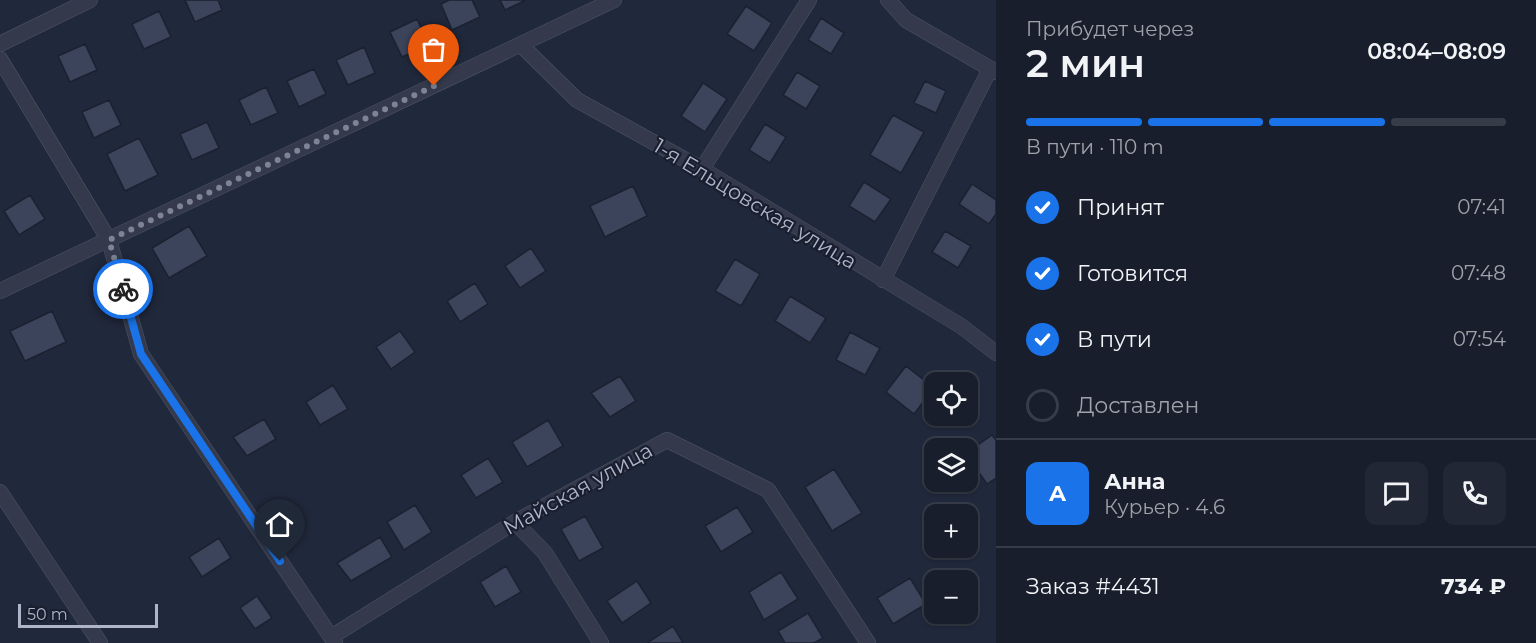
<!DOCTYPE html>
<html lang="ru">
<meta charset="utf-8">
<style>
body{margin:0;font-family:Montserrat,sans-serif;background:#212734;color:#f1f3f6;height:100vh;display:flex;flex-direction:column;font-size:22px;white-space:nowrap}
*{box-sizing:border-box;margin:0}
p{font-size:20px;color:#9fa2a9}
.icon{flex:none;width:33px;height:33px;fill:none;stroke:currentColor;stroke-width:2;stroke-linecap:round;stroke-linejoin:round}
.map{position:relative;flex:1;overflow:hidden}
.drawer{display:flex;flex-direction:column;background:#181e2c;width:540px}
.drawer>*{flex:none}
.fabs{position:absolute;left:924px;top:372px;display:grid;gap:12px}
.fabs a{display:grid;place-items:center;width:54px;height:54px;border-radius:12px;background:#181e2c;box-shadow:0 2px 4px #0004,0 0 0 2px #363c48;font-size:30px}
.scale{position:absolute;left:18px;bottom:15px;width:140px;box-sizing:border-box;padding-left:6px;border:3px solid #aeb5c7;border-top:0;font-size:16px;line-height:21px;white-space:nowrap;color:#aeb5c7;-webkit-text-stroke:4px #191f2f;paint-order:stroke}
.pin{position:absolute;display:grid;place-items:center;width:51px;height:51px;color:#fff;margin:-62px -26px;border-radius:50% 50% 50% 0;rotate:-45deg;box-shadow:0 0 6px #0007}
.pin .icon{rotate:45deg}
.courier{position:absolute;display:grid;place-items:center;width:60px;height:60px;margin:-30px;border:4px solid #1a73e8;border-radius:50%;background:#fff;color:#222;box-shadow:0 2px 8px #0007}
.summary em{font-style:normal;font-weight:600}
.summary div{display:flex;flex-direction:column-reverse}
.summary{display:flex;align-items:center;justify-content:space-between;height:102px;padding:0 30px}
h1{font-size:39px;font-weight:600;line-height:45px}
.bar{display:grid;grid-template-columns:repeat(4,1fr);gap:9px 6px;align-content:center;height:72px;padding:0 30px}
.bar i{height:8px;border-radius:4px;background:#363c48}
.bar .current{background:#1a73e8}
.bar p{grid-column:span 4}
.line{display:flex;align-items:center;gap:15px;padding:0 30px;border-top:2px solid #363c48}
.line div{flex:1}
.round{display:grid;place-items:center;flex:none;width:63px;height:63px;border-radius:12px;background:#212734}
ol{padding:0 30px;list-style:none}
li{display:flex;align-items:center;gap:18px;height:66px}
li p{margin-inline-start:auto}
li .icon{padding:6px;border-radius:50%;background:#1a73e8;color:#fff;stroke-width:4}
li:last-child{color:#9fa2a9}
li i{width:33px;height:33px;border:3px solid #363c48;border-radius:50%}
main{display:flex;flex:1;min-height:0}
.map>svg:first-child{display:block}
</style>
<main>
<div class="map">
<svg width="996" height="643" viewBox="0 0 996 643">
<rect width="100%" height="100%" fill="#20283b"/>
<path fill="#3c445b" stroke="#1b2131" stroke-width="1.5" d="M185 0H218L222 10 195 22Z
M449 0H472L480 17 452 30 441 4Z
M500 0H526L505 10Z
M746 6 772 23 754 51 727 34Z
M159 11 171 37 144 49 132 24Z
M821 18 844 33 831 54 808 40Z
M417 19 429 45 402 57 390 32Z
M85 44 97 70 70 82 58 56Z
M364 47 375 73 348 85 336 60Z
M314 69 326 94 299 107 287 81Z
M797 72 820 86 806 109 783 95Z
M925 81 946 91 936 113 914 103Z
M703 83 727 99 705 132 681 116Z
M266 87 278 113 251 125 239 100Z
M109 100 121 125 94 138 82 112Z
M893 115 924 132 901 173 870 155Z
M207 122 219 148 192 160 180 134Z
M765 124 786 137 770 163 749 150Z
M139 138 158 175 125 191 107 154Z
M864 182 891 199 875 222 849 206Z
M972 184 996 200V214L989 224 959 204Z
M633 186 647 216 605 237 590 206Z
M30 195 45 219 19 235 4 211Z
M189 226 207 256 169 278 152 248Z
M945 231 971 246 958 268 932 252Z
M531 248 546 271 520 288 505 266Z
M735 259 760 274 741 306 715 291Z
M475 283 488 304 460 322 447 301Z
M790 296 826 318 810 343 775 321Z
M52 311 66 342 25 361 10 331Z
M400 331 415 352 391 369 376 347Z
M850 332 880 348 865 375 836 360Z
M906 366 934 388 914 414 886 392Z
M620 376 636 401 610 417 591 393Z
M333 385 348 409 320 425 306 402Z
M264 419 276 439 247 456 233 437Z
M548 420 563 446 527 467 512 442Z
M992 435 996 440V478L987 484 968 457V452Z
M488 458 503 482 476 498 461 475Z
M834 469 862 513 832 531 805 487Z
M415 505 432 532 404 550 387 522Z
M737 507 753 532 721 552 705 526Z
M585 516 603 548 579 561 561 529Z
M380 537 392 557 351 581 337 563Z
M219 538 231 558 202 577 189 557Z
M506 566 521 592 495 607 480 582Z
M781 572 798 599 764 620 749 592Z
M910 578 926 604 893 624 877 598Z
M637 581 651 603 622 623 607 601Z
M257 596 272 618 255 629 240 608Z
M808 613 823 638 814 643H785L778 631Z
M673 626 683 643H647Z"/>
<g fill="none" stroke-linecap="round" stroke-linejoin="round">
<g stroke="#4e5565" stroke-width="16">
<path id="street" d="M888 0 906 20 996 72
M0 44 90 0
M521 45 577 100 702 169 961 326 996 353
M0 59 109 240 141 354 335 643
M702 169 809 0
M883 280 990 69
M0 291 614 0
M0 492 100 643
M515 522 545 553 601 643
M331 637 515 522 667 440 768 490 868 643"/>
</g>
<use href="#street" stroke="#343a4b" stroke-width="15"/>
</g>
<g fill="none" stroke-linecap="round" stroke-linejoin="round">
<path stroke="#7c8496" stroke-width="6" stroke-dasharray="0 10.8" d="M123 289 109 240 434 86"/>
<path stroke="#1a73e8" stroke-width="8" d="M123 289 141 354 280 561"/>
</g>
<g text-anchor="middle" stroke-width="4.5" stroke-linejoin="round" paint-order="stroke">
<g font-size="21" fill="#aeb5c7" stroke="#191f2f">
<text transform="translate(755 204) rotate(31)" y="7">1-я Ельцовская улица</text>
<text transform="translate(578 489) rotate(-29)" y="7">Майская улица</text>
</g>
</g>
</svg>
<div class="fabs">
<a><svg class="icon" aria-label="locate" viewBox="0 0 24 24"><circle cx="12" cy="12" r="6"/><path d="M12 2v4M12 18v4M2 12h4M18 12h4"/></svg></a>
<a><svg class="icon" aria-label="layers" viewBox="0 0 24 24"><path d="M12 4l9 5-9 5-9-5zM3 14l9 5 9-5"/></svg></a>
<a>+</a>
<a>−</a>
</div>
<div class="scale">50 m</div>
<div class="pin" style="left:434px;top:86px;background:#ea580c"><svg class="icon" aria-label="bag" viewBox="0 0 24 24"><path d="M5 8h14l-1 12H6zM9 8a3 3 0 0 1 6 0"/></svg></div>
<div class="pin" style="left:280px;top:561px;background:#1f2937"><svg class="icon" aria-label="home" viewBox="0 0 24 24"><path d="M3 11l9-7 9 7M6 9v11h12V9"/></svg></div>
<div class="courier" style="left:123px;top:289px"><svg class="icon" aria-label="bike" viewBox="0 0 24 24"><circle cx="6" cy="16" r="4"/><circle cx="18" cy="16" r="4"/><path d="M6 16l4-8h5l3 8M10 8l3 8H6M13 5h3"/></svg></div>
</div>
<section class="drawer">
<div class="summary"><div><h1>2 мин</h1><p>Прибудет через</p></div><em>08:04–08:09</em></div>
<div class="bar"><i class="current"></i><i class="current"></i><i class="current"></i><i></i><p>В пути · 110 m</p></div>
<ol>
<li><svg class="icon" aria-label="check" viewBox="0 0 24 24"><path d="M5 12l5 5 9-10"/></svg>Принят<p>07:41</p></li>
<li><svg class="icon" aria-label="check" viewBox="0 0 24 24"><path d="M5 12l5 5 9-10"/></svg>Готовится<p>07:48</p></li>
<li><svg class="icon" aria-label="check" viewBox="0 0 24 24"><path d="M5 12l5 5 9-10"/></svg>В пути<p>07:54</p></li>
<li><i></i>Доставлен</li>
</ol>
<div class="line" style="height:108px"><b class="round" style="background:#1a73e8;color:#fff">А</b><div><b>Анна</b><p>Курьер · 4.6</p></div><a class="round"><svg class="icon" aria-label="chat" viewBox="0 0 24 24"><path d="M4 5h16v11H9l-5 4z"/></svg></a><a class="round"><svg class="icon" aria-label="phone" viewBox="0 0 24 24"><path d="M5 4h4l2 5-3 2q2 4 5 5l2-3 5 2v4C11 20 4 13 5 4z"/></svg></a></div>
<div class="line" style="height:78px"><div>Заказ #4431</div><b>734 ₽</b></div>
</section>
</main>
